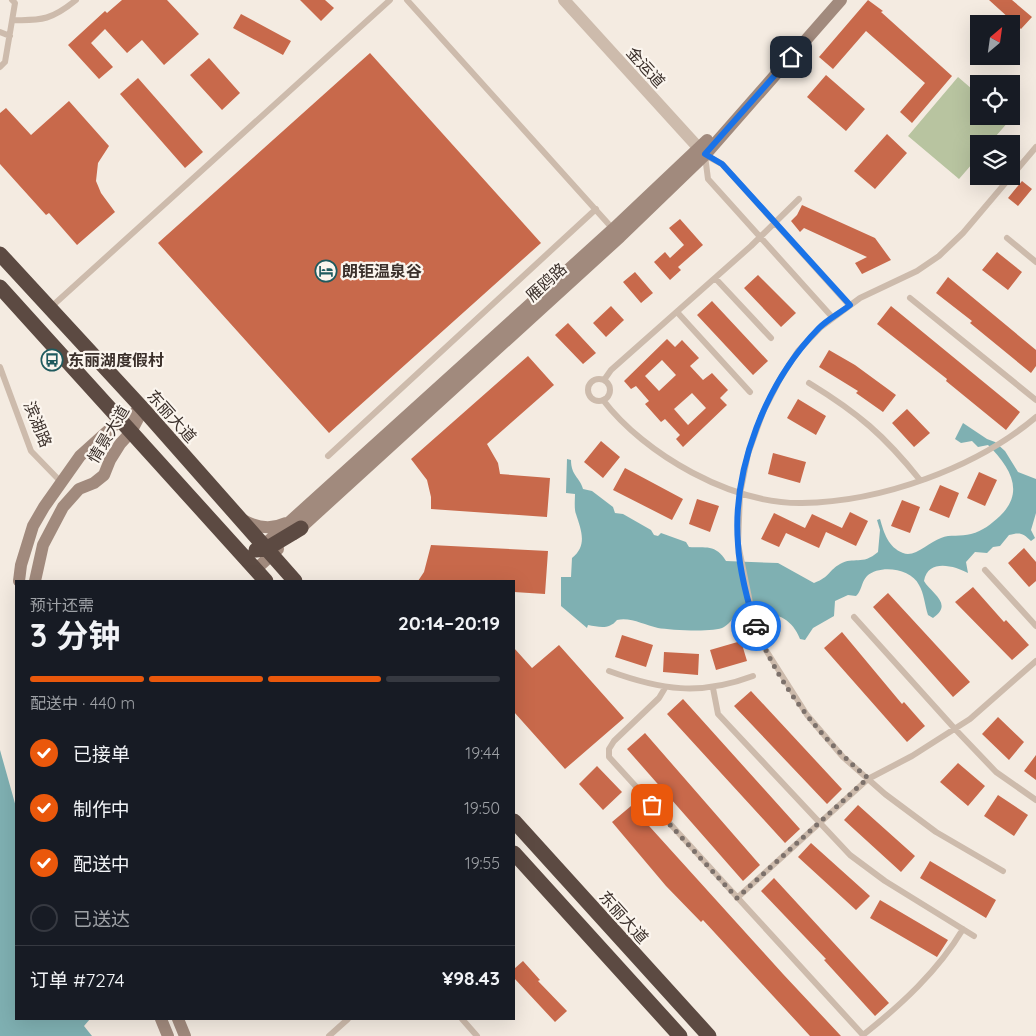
<!DOCTYPE html>
<html lang="zh">
<meta charset="utf-8">
<style>
body{margin:0;font-family:Quicksand,"Noto Sans SC",sans-serif;background:#20242c;color:#f1f3f6;height:100vh;display:flex;flex-direction:column;font-size:19px;white-space:nowrap}
*{box-sizing:border-box;margin:0}
p{font-size:16px;color:#9ea1a6}
.icon{flex:none;width:28px;height:28px;fill:none;stroke:currentColor;stroke-width:2;stroke-linecap:round;stroke-linejoin:round}
.map{position:relative;flex:1;overflow:hidden}
.side{position:absolute;left:15px;top:580px;width:500px;height:440px;display:flex;flex-direction:column;background:#171b24;border-radius:0px;box-shadow:0 5px 20px #0002}
.side>*{flex:none}
.needle{width:32px;rotate:29deg}
.tools{position:absolute;left:970px;top:15px;display:grid;gap:10px}
.tools a{display:grid;place-items:center;width:50px;height:50px;border-radius:0px;background:#171b24;box-shadow:0 5px 20px #0002;font-size:25px}
.pin{position:absolute;display:grid;place-items:center;width:42px;height:42px;color:#fff;margin:-21px;border-radius:10px;box-shadow:0 2px 8px #0006}
.courier{position:absolute;display:grid;place-items:center;width:50px;height:50px;margin:-25px;border:4px solid #1a73e8;border-radius:50%;background:#fff;color:#222;box-shadow:0 1px 6px #0007}
.summary em{font-style:normal;font-weight:700}
.summary div{display:flex;flex-direction:column-reverse}
.summary{display:flex;align-items:center;justify-content:space-between;height:85px;padding:0 15px}
h1{font-size:32px;font-weight:700;line-height:38px}
.bar{display:grid;grid-template-columns:repeat(4,1fr);gap:8px 5px;align-content:center;height:60px;padding:0 15px}
.bar i{height:6px;border-radius:4px;background:#363941}
.bar .selected{background:#ea580c}
.bar p{grid-column:span 4}
.line{display:flex;align-items:center;gap:12px;padding:0 15px;border-top:1px solid #363941}
.line div{flex:1}
ol{padding:0 15px;list-style:none}
li{display:flex;align-items:center;gap:15px;height:55px}
li p{margin-inline-start:auto}
li .icon{padding:5px;border-radius:50%;background:#ea580c;color:#fff;stroke-width:4}
li:last-child{color:#9ea1a6}
li i{width:28px;height:28px;border:2px solid #363941;border-radius:50%}
.map>svg:first-child{display:block}
</style>
<div class="map">
<svg width="1036" height="1036" viewBox="0 0 1036 1036">
<rect width="100%" height="100%" fill="#f4ebe1"/>
<path fill="#b8c4a0" d="M958 77 979 95V116H1004L1009 121 989 144H979V156L959 179 908 136Z"/>
<path fill="#7fb0b2" d="M963 423 987 439 995 442 1005 451 1018 472 1036 479V513L1031 530 1035 538 1031 541C1023 533 1020 532 1009 535L1000 546 993 547 987 553 975 552 966 562 968 573C955 566 928 558 924 581 931 593 954 604 933 618L928 615C925 606 924 593 919 585 911 569 881 564 867 576 861 582 862 591 856 596L848 595 835 601 834 616 813 628 805 640 800 639C789 610 764 613 738 609 734 616 731 623 724 627 714 633 670 630 658 628 644 625 631 617 617 620 609 630 599 627 588 625L587 628 561 606V577H571L572 558C588 545 581 530 576 514 574 509 575 500 575 494L566 493 567 459 571 460C571 476 580 477 583 489L592 491 613 507 615 513 623 514 651 530 654 535 658 536 661 533 686 542 689 547C705 548 716 544 726 561L778 563 814 583C830 577 829 570 840 564 854 556 862 566 878 552L880 530 877 520 880 519C884 533 888 547 903 553 915 558 929 542 941 538 950 534 961 537 971 534 983 531 991 524 1000 516 1026 491 1009 466 988 445L978 447 972 441 961 443 955 439Z
M0 750 16 807V1019H90L84 1026 92 1036H0Z"/>
<path fill="#c8694b" fill-rule="evenodd" d="M122 0H167L199 34 164 65 142 40 127 53 105 29 91 43 113 67 99 79 68 45 105 11 107 13Z
M300 0H325L334 8 321 21Z
M868 0 883 11 881 12 952 76 912 123 900 112 925 83 866 31 833 69 819 57Z
M989 0H1012L1032 17 1021 29Z
M241 14 291 41 283 55 233 28Z
M370 53 541 243 329 433 158 243Z
M209 58 240 93 222 110 190 75Z
M826 75 865 109 846 131 807 97Z
M138 78 203 152 185 168 120 94Z
M69 101 109 146 98 163 96 181 101 193 115 212 77 245 49 213 46 215 0 164V113L6 108 31 135Z
M887 134 907 153 875 189 854 171Z
M1022 181 1032 189 1018 206 1008 198Z
M802 205 875 238 891 260 862 274 855 263 867 257 804 228 800 232 791 221 797 215Z
M680 219 703 245 678 267 681 270 670 280 654 262 665 252 670 258 684 245 669 228Z
M997 252 1022 272 1008 290 982 270Z
M635 272 653 293 641 303 623 282Z
M758 275 796 313 781 327 744 288Z
M948 277 1036 350V366L1031 373 970 323 972 321 936 293Z
M712 301 768 361 753 375 697 315Z
M611 306 624 320 606 337 593 323Z
M891 306 1020 412 1006 430 946 381 947 379 877 324Z
M568 323 596 353 583 364 555 335Z
M667 339 675 347 682 340 699 358 690 366 703 380 712 373 728 390 720 398 727 405 683 447 676 439 680 435 665 419 661 422 645 404 649 401 636 386 631 389 624 381ZM662 360 676 375 659 391 645 376ZM692 393 706 408 688 425 674 409Z
M829 350 855 365 896 395 883 412 856 393 858 391 819 367Z
M528 356 554 385 487 444 498 463 500 474 550 478 547 517 431 509V497L427 480 411 459Z
M798 399 826 416 816 435 787 418Z
M907 409 930 433 914 447 892 423Z
M601 441 620 457 603 478 584 462Z
M773 453 806 462 800 483 768 474Z
M625 468 683 499 672 520 613 490Z
M979 472 997 480 985 506 967 498Z
M940 485 959 493 949 518 929 510Z
M697 499 719 506 710 532 689 524Z
M902 500 920 507 910 533 891 526Z
M850 512 868 521 856 546 826 532 819 548 786 533 779 547 761 539 774 513 805 528 812 514 842 528Z
M431 545 548 551 545 594 514 592V581H418L424 572Z
M1024 548 1036 562V581L1029 587 1008 563Z
M973 587 1004 622 1006 620 1029 645 1012 660 955 602Z
M888 593 970 682 953 697 873 607Z
M842 632 902 704 904 702 925 726 907 742 824 648Z
M622 635 653 645 646 667 615 657Z
M741 641 747 661 716 670 710 650Z
M559 645 624 718 565 769 514 712V648L532 668Z
M664 652 699 654 698 675 663 672Z
M751 691 842 789 827 804 734 706Z
M683 699 800 829 785 843 667 714Z
M998 717 1024 742 1009 760 982 734Z
M645 733 760 865 743 881 627 749Z
M1036 755V780L1024 771Z
M958 763 985 786 968 806 940 782Z
M597 766 622 792 603 810 579 784Z
M998 795 1028 815 1014 836 984 816Z
M858 805 915 856 901 872 844 820Z
M631 806 783 974 841 1036H810L703 920 701 922 666 886 612 822Z
M811 843 870 896 856 910 798 857Z
M930 861 996 900 986 918 920 878Z
M774 878 889 1003 875 1016 824 960 826 959 761 891Z
M880 900 948 940 937 957 870 918Z
M523 961 540 980 538 981 567 1011 555 1022 514 978V969Z"/>
<g fill="none" stroke-linecap="round" stroke-linejoin="round">
<path stroke="#cdbbac" stroke-width="6" d="M407 0 613 229
M13 20C42 21 53 19 76 0
M0 32 10 36
M0 67 5 62 15 3 12 0
M705 155 722 164 849 305
M705 156 708 179 833 318
M1007 238 1036 262
M715 278 771 338
M910 298 1036 400
M50 308 390 0
M677 312 750 392
M0 367 31 451 62 483
M588 390a11 11 0 1 1 22 0a11 11 0 1 1-22 0Z
M604 380 611 370 751 246 799 199
M809 383C858 413 884 435 920 480
M603 400C645 455 732 504 802 503 881 502 976 468 1036 417
M328 456 596 209
M985 570 1036 626
M854 617 955 729 996 772 1036 800
M609 671C661 690 700 696 753 676
M665 688 659 698 614 741 609 749V757L863 1035C901 1005 938 971 963 929
M713 688 718 714 850 855 885 881 974 936
M1003 871 936 832 885 794 843 757 807 715 762 644 753 617 738 544 740 494 748 454 763 412 780 379 798 351 821 327 860 298 917 271 939 256 963 233 1036 147
M737 898 868 779 912 756 970 719 1036 661
M462 1019 477 1036
M329 1036 348 1019"/>
<path stroke="#cdbbac" stroke-width="12" d="M564 0 705 155"/>
<path stroke="#a18a7d" stroke-width="12" d="M243 520C257 528 271 530 286 523
M294 534 620 237 705 155 841 0
M264 545 613 229 707 140
M255 570 278 549
M19 581 21 565 33 526 44 507 80 456 120 420 143 409
M35 581 43 545 63 507 79 489 94 483 104 475 110 460 120 444 131 432 143 409
M161 1019 168 1036
M178 1019 185 1036"/>
<path stroke="#5c4a42" stroke-width="15" d="M0 254 143 409 295 581
M0 287 266 581
M256 550 266 549 301 528
M514 821 709 1036
M514 853 680 1036"/>
</g>
<g fill="none" stroke-linecap="round" stroke-linejoin="round">
<path stroke="#7c716b" stroke-width="5" stroke-dasharray="0 9" d="M652 805 737 898 868 778C822 740 776 683 756 626"/>
<path stroke="#1a73e8" stroke-width="6" d="M756 626C748 605 739 567 738 544 732 469 766 382 819 328 828 319 840 313 850 305L722 164 705 154 791 57"/>
</g>
<defs>
<g id="hotel-ring" transform="scale(1.125)"><circle r="9.5" fill="#fbf5ee" stroke="#1f5a5e" stroke-width="1.5"/><path d="M-6-4.5h1.5V1H6V5H4.5V3h-9V5H-6ZM-4 0a1.8 1.8 0 1 1 3.6 0ZM.5 0V-2.5h3Q6-2.5 6 0Z" fill="#1f5a5e"/></g>
<g id="bus-ring" transform="scale(1.125)"><circle r="9.5" fill="#fbf5ee" stroke="#1f5a5e" stroke-width="1.5"/><path d="M-5-6H5V4H4V6H2V4H-2V6H-4V4H-5ZM-3.5-4V0h7V-4ZM-3.5 1.2v1.5H-2V1.2ZM2 1.2v1.5H3.5V1.2Z" fill="#1f5a5e"/></g>
</defs>
<g fill-rule="evenodd">
<use href="#hotel-ring" x="326" y="271"/>
<use href="#bus-ring" x="52" y="360"/>
</g>
<g text-anchor="middle" stroke-width="4.5" stroke-linejoin="round" paint-order="stroke">
<g font-size="16" fill="#3b302b" stroke="#fbf5ee">
<text transform="translate(646 67) rotate(48)" y="6">金运道</text>
<text transform="translate(546 282) rotate(-42)" y="6">雁鸥路</text>
<text transform="translate(172 416) rotate(48)" y="6">东丽大道</text>
<text transform="translate(38 424) rotate(68)" y="6">滨湖路</text>
<text transform="translate(108 434) rotate(-59)" y="6">情景大道</text>
<text transform="translate(624 917) rotate(48)" y="6">东丽大道</text>
</g>
<g font-size="16" font-weight="bold" fill="#3b302b" stroke="#fbf5ee" text-anchor="start">
<text x="342" y="277">朗钜温泉谷</text>
<text x="68" y="366">东丽湖度假村</text>
</g>
</g>
</svg>
<div class="tools">
<a><svg class="needle" viewBox="-14 -14 28 28"><path d="M0-13l5 13h-10z" fill="#e53935"/><path d="M0 13l5-13h-10z" fill="#9ea1a6"/></svg></a>
<a><svg class="icon" aria-label="locate" viewBox="0 0 24 24"><circle cx="12" cy="12" r="6"/><path d="M12 2v4M12 18v4M2 12h4M18 12h4"/></svg></a>
<a><svg class="icon" aria-label="layers" viewBox="0 0 24 24"><path d="M12 4l9 5-9 5-9-5zM3 14l9 5 9-5"/></svg></a>
</div>
<div class="pin" style="left:652px;top:805px;background:#ea580c"><svg class="icon" aria-label="bag" viewBox="0 0 24 24"><path d="M5 8h14l-1 12H6zM9 8a3 3 0 0 1 6 0"/></svg></div>
<div class="pin" style="left:791px;top:57px;background:#1f2937"><svg class="icon" aria-label="home" viewBox="0 0 24 24"><path d="M3 11l9-7 9 7M6 9v11h12V9"/></svg></div>
<div class="courier" style="left:756px;top:626px"><svg class="icon" aria-label="car" viewBox="0 0 24 24"><path d="M5 17H2v-5l4-1 3-4h7l3 4 3 1v5h-3M9 17h6M6 11h13"/><circle cx="7" cy="17" r="2"/><circle cx="17" cy="17" r="2"/></svg></div>
<section class="side">
<div class="summary"><div><h1>3 分钟</h1><p>预计还需</p></div><em>20:14–20:19</em></div>
<div class="bar"><i class="selected"></i><i class="selected"></i><i class="selected"></i><i></i><p>配送中 · 440 m</p></div>
<ol>
<li><svg class="icon" aria-label="check" viewBox="0 0 24 24"><path d="M5 12l5 5 9-10"/></svg>已接单<p>19:44</p></li>
<li><svg class="icon" aria-label="check" viewBox="0 0 24 24"><path d="M5 12l5 5 9-10"/></svg>制作中<p>19:50</p></li>
<li><svg class="icon" aria-label="check" viewBox="0 0 24 24"><path d="M5 12l5 5 9-10"/></svg>配送中<p>19:55</p></li>
<li><i></i>已送达</li>
</ol>
<div class="line" style="height:65px"><div>订单 #7274</div><b>¥98.43</b></div>
</section>
</div>
